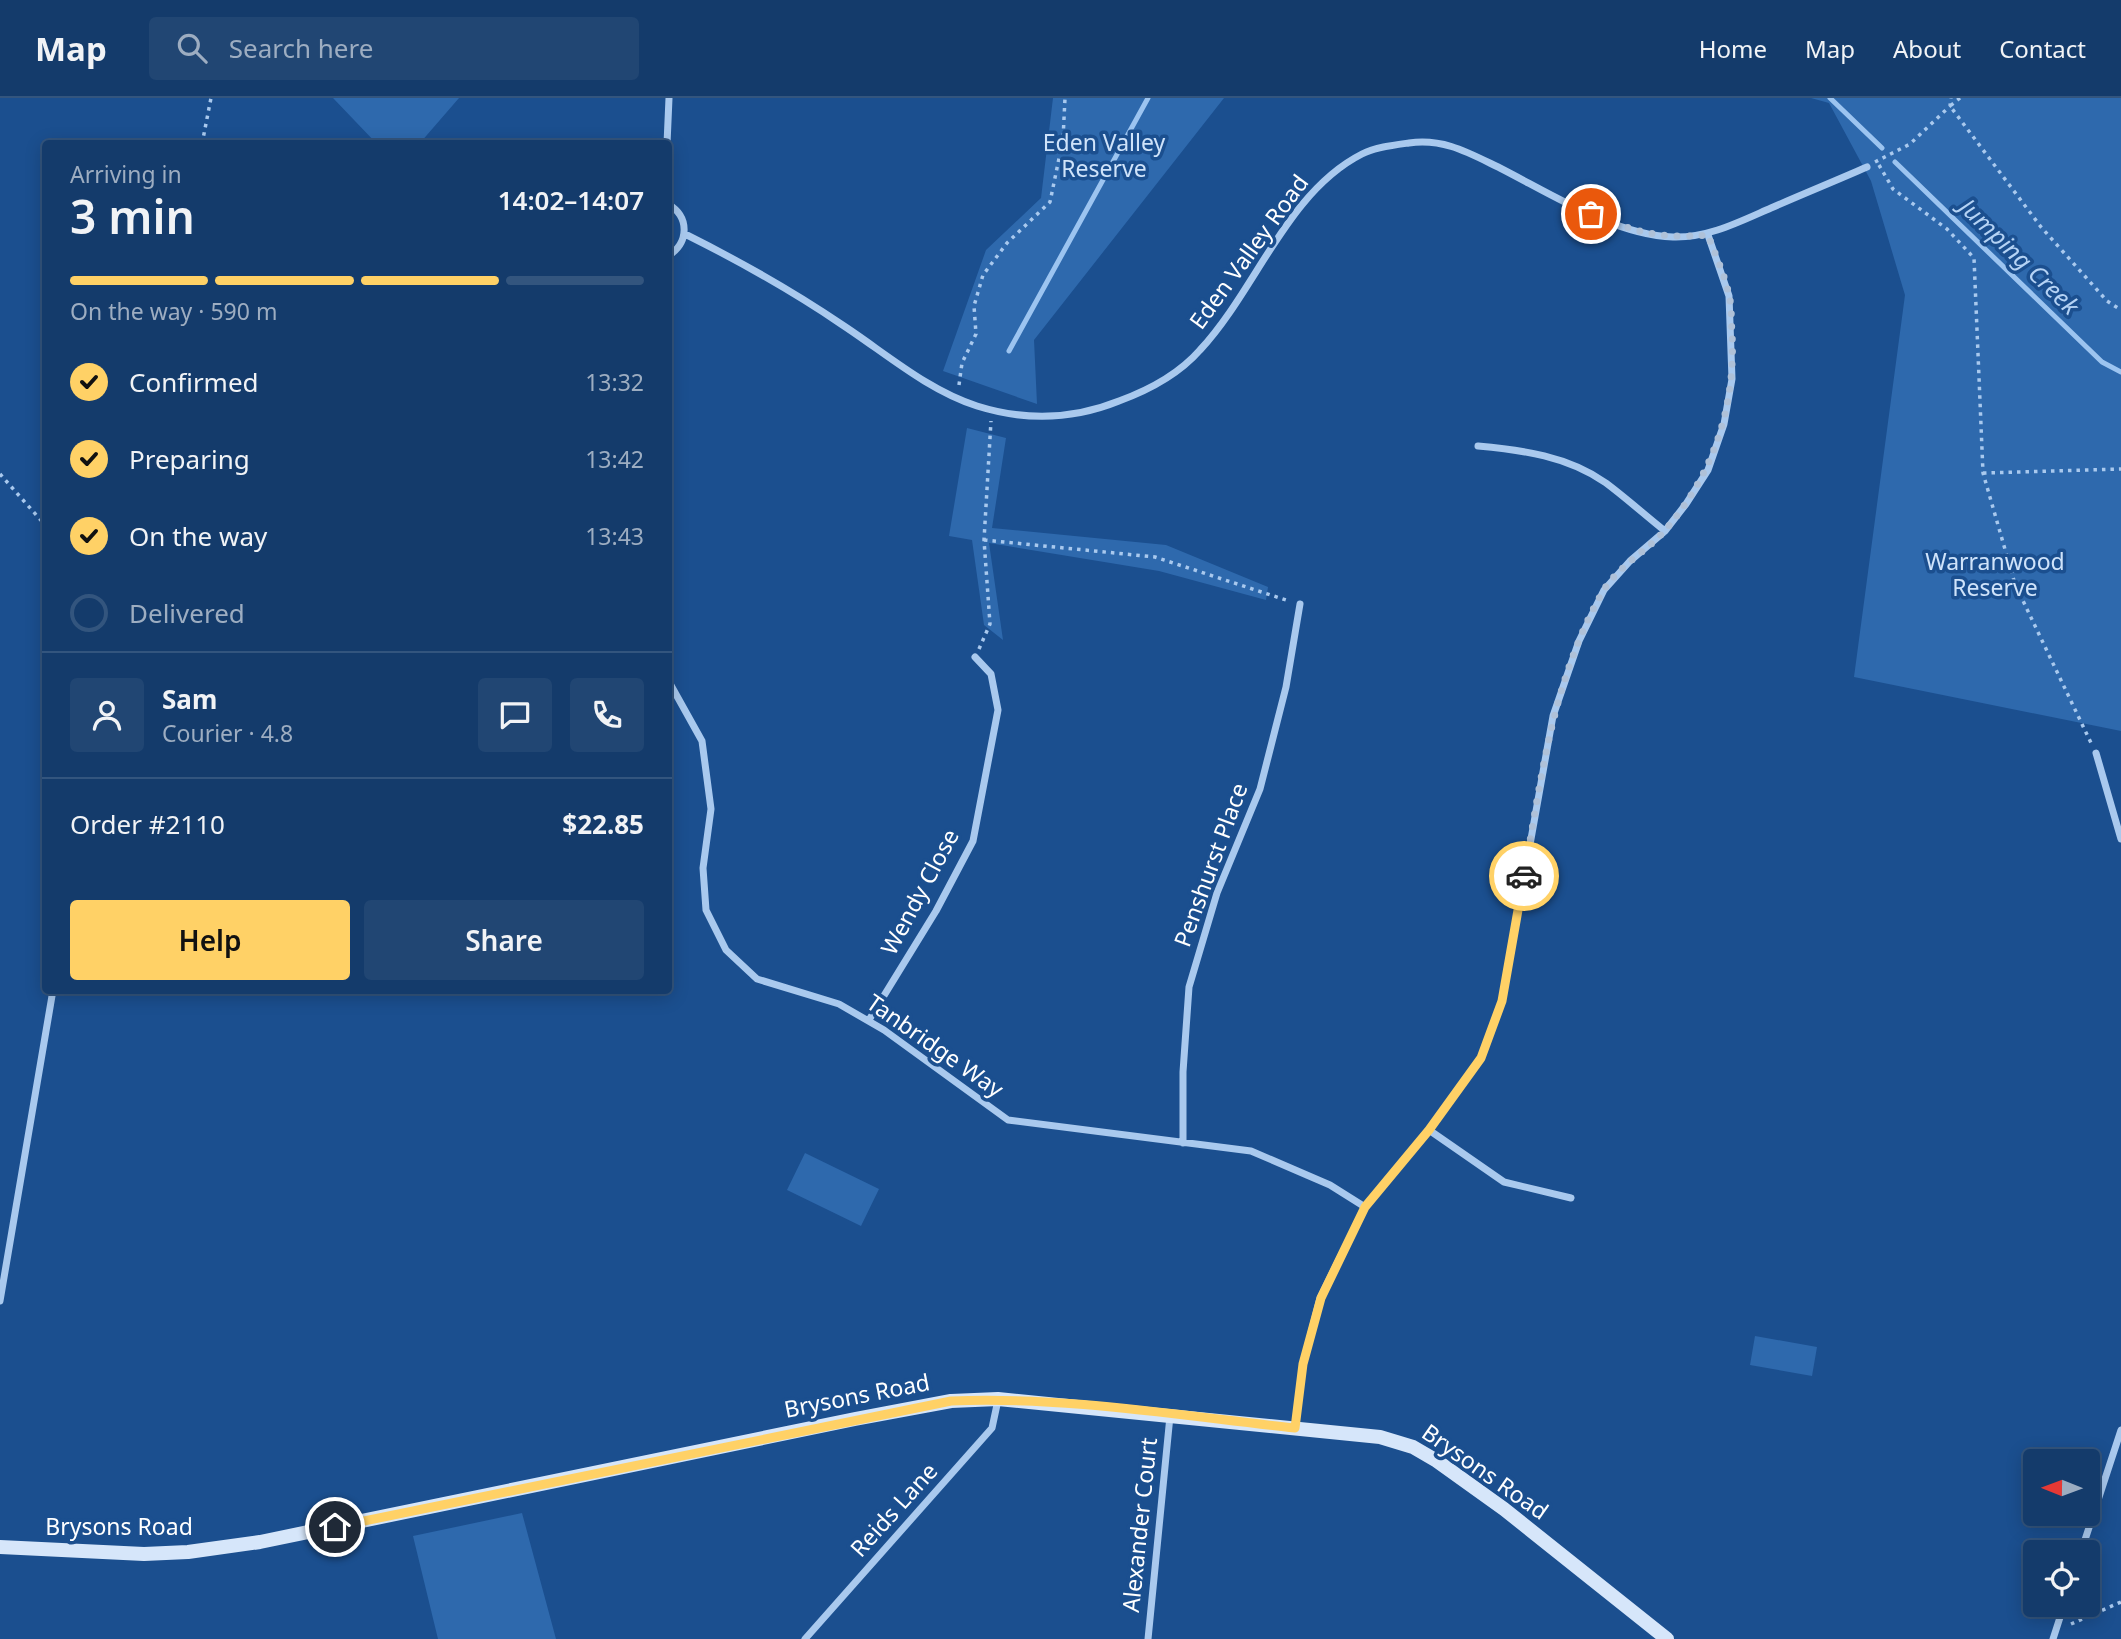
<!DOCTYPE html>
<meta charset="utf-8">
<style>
body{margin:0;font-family:"Noto Sans",sans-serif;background:#214673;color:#f1f3f6;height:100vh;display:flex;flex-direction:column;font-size:26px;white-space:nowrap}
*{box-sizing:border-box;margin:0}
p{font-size:23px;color:#9dadc1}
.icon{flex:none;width:38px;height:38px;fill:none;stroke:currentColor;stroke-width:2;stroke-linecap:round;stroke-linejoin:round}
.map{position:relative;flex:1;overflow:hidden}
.sheet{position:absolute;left:42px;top:42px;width:630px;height:854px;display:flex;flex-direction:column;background:#143b6b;border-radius:7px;box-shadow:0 4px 18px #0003,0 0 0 2px #33557e}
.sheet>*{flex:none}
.needle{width:46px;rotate:271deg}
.tools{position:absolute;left:2023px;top:1351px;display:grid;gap:14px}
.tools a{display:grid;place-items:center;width:77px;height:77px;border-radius:7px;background:#143b6b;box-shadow:0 4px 18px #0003,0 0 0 2px #33557e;font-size:35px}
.pin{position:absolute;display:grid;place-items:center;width:60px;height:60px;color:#fff;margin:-30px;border:4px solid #fff;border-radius:50%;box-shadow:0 2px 7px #0007}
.courier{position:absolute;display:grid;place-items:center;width:70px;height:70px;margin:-35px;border:5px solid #ffd166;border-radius:50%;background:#fff;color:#222;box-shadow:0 2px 9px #0007}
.summary em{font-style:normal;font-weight:600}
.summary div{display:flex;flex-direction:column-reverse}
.summary{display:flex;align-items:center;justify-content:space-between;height:119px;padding:0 28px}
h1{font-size:46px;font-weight:600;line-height:52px}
.bar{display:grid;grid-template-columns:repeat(4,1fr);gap:10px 7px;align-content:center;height:84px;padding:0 28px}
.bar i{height:9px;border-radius:5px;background:#33557e}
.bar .selected{background:#ffd166}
.bar p{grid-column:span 4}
.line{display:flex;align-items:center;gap:18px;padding:0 28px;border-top:2px solid #33557e}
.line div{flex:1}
.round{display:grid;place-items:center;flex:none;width:74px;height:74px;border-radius:7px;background:#214673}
ol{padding:0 28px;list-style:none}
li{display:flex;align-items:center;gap:21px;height:77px}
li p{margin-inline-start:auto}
li .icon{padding:7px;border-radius:50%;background:#ffd166;color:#111;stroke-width:4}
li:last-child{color:#9dadc1}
li i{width:38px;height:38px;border:4px solid #33557e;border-radius:50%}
.cta{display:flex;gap:14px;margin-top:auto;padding:14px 28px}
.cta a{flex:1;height:80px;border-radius:7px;background:#ffd166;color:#111;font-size:28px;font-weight:600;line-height:80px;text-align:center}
.cta a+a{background:#214673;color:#f1f3f6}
header{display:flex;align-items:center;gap:42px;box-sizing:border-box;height:98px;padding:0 35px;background:#143b6b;border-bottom:2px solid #33557e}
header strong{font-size:33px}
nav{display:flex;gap:38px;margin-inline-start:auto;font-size:24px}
.search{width:490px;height:63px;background:#214673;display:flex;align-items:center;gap:18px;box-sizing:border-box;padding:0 24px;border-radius:7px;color:#9dadc1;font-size:26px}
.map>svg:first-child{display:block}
</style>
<header>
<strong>Map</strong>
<div class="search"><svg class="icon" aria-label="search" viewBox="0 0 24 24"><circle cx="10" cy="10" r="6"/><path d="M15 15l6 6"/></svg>Search here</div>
<nav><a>Home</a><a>Map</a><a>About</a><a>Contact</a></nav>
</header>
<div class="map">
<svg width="2121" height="1541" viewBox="0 0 2121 1541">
<rect width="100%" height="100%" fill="#1b4f8f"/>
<path fill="#2e69ad" d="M333 0H459L420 45 377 46Z
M1053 0H1224L1034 242 1037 306 943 273 986 152 1041 100Z
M1811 0H2121V633L1854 579 1905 197 1871 83 1829 5Z
M967 330 1006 340 992 430 1166 447 1268 489 1266 502 1159 473 989 445 1003 542 984 527 972 442 949 438Z
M805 1055 879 1091 861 1128 787 1092Z
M1755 1238 1817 1249 1812 1278 1750 1267Z
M522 1415 556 1541H438L413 1438Z"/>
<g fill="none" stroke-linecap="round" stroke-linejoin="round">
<path stroke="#9cc4f0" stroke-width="5" d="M1830 0 1882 50
M1895 64 2102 264 2121 274
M1009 253 1148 0"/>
<path stroke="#a9c9ee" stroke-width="3.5" stroke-dasharray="3.5 5" stroke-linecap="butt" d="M1960 0 1950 8 2041 129 2107 203 2121 212
M202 46 211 0
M1875 64 1910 46 1950 8 1951 0
M1879 67 1893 91 1947 131 1974 160 1983 375 2015 486 2092 647
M959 287 962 265 976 236 974 208 983 177 1007 145 1050 104 1063 41 1065 0
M1983 375 2121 371
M0 376 46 428
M984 442 1155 459 1289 503
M979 551 990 526 984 442 991 323
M2071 1526 2121 1504"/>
<path stroke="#a9c9ee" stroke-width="7" d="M667 46 669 0
M668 106C690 119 689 145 668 158
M685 136C739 163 791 192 841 226 884 254 927 292 977 308 1025 323 1072 322 1119 303 1149 292 1179 276 1200 252 1256 192 1287 94 1362 56 1376 49 1394 47 1409 45 1444 40 1469 55 1500 70 1551 96 1615 137 1673 139 1708 140 1739 124 1771 110 1803 96 1835 83 1867 69
M1478 348C1522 352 1568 358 1606 385 1626 400 1645 417 1665 433
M668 582 702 643 711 711 703 770 706 812 726 852 757 881 839 906 884 932 1008 1022 1251 1053 1330 1087 1365 1109
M2096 655 2121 741
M869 922 936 813 973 743 998 612 991 576 975 559
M1429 1032 1504 1084 1571 1100
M1183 1045V974L1189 889 1217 795 1260 691 1286 589 1300 506
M0 1203 53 892
M1295 1330 1303 1266 1320 1200 1365 1109 1429 1032 1481 960 1502 903 1553 618 1579 543 1604 492 1630 463 1665 433 1686 406 1708 372 1724 326 1732 281 1729 198 1708 137
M2081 1454 2121 1332
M805 1541 992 1330 998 1302
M1148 1541 1170 1318
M2053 1541 2064 1507"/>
<path stroke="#d6e6fa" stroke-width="14" d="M0 1449 144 1456 188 1454 260 1444 855 1321 951 1303 998 1301 1380 1339 1413 1349 1437 1363 1504 1411 1667 1541"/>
</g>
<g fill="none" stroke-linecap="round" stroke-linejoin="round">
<path stroke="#afc1d8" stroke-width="7" stroke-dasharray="0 12.6" d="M1524 778C1541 681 1553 580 1603 493 1619 467 1648 453 1667 430 1714 374 1736 307 1732 234 1731 222 1732 208 1729 197 1725 177 1715 156 1708 137 1656 141 1638 134 1591 116"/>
<path stroke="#ffd166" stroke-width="9" d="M335 1429 951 1303C1063 1298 1183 1318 1295 1330L1303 1266 1321 1200 1365 1109 1429 1032 1481 960 1502 903 1524 778"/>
</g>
<g text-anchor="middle" stroke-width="7" stroke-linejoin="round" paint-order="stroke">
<g font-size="23" fill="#cfe3fa" stroke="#1b4f8f">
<text x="1104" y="53">Eden Valley<tspan x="1104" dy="26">Reserve</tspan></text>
<text x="1995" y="472">Warranwood<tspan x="1995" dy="26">Reserve</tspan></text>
</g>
<g font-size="23" fill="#fff" stroke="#1b4f8f">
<text transform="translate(1249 154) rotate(-54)" y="8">Eden Valley Road</text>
<text transform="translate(1211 767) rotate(-70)" y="8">Penshurst Place</text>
<text transform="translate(920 794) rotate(-62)" y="8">Wendy Close</text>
<text transform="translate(935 948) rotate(35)" y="8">Tanbridge Way</text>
<text transform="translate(857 1298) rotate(-11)" y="8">Brysons Road</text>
<text transform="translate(1485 1374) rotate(35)" y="8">Brysons Road</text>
<text transform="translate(894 1412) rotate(-48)" y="8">Reids Lane</text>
<text transform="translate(1140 1427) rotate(-84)" y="8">Alexander Court</text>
<text x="119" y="1437">Brysons Road</text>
</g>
<g font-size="24" font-style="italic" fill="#b5d3f5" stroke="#1b4f8f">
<text transform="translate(2019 159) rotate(44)" y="8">Jumping Creek</text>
</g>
</g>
</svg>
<div class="tools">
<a><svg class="needle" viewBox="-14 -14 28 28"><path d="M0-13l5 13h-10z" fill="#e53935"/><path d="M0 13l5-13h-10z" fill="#9dadc1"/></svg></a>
<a><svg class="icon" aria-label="locate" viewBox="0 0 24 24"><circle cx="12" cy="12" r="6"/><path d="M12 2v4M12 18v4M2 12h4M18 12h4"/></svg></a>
</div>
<div class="pin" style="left:1591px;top:116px;background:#ea580c"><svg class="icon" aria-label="bag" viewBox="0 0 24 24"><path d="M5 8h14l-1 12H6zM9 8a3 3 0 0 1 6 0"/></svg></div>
<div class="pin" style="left:335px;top:1429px;background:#1f2937"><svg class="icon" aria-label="home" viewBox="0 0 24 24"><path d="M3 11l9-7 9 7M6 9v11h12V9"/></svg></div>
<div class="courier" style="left:1524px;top:778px"><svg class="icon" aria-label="car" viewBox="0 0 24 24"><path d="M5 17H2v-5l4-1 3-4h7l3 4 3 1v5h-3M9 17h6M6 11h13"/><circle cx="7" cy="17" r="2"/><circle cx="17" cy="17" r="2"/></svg></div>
<section class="sheet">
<div class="summary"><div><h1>3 min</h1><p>Arriving in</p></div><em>14:02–14:07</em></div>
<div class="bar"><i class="selected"></i><i class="selected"></i><i class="selected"></i><i></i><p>On the way · 590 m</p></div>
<ol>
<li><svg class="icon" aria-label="check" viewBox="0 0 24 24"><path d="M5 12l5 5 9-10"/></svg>Confirmed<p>13:32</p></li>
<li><svg class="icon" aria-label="check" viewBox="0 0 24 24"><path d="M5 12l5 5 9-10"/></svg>Preparing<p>13:42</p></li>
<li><svg class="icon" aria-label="check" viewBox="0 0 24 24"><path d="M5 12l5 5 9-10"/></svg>On the way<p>13:43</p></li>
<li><i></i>Delivered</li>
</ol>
<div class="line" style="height:126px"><a class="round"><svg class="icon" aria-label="person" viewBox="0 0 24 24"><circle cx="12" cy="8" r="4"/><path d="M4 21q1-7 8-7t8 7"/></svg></a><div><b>Sam</b><p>Courier · 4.8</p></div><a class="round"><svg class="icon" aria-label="chat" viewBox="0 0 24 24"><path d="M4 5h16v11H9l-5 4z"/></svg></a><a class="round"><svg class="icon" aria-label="phone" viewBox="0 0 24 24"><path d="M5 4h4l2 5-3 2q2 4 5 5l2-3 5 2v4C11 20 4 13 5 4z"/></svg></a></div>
<div class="line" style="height:91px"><div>Order #2110</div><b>$22.85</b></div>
<div class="cta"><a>Help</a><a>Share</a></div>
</section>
</div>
